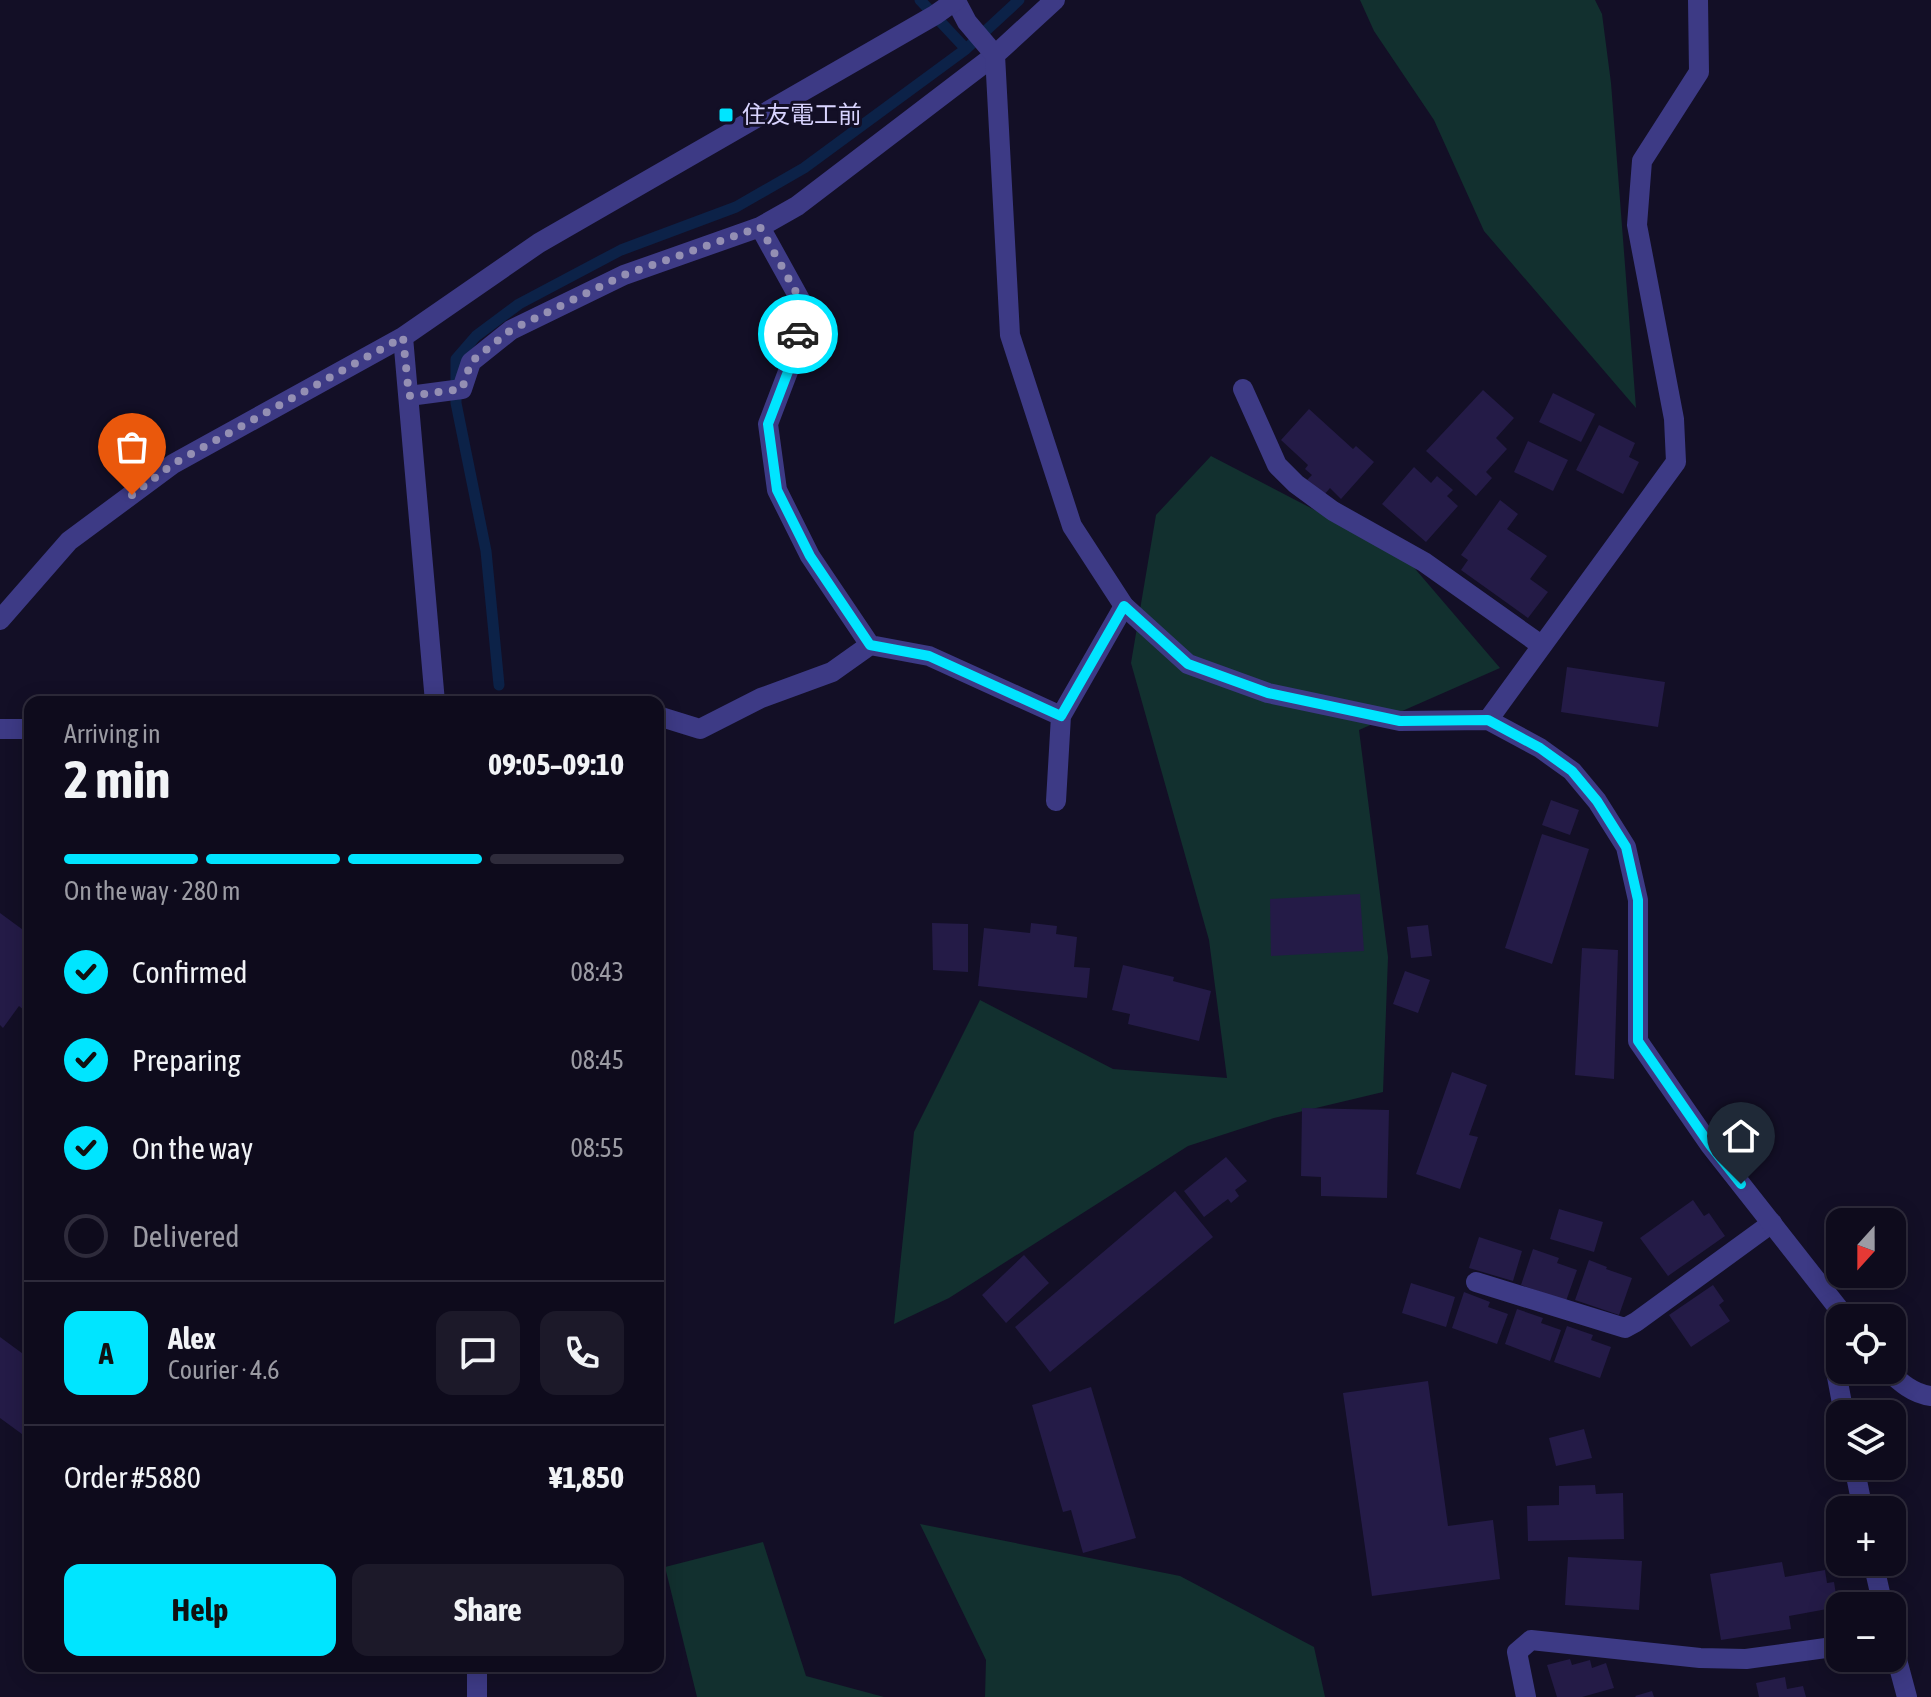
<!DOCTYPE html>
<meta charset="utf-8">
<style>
body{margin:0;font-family:"Asap Condensed","Noto Sans JP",sans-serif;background:#1c1929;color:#f1f3f6;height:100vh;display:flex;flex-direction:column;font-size:30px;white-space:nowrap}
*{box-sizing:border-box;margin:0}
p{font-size:26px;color:#9b9ba3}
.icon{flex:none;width:44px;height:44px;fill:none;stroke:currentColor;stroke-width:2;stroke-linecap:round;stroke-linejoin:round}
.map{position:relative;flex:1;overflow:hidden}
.details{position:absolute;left:24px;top:696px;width:640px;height:976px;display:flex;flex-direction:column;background:#0e0b1c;border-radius:16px;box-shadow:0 4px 20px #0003,0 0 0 2px #2e2b3b}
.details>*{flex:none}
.needle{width:52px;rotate:201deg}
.tools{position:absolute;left:1826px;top:1208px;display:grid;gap:16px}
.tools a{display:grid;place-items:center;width:80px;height:80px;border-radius:16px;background:#0e0b1c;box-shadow:0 4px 20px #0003,0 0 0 2px #2e2b3b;font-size:40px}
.pin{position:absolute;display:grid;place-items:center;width:68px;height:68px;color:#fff;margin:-82px -34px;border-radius:50% 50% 50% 0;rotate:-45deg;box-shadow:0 0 8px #0007}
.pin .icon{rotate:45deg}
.courier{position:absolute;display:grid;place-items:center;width:80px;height:80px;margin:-40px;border:6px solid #00e5ff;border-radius:50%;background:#fff;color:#222;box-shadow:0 2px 10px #0007}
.overview em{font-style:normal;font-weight:700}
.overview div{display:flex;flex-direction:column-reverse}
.overview{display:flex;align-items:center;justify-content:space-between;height:136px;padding:0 40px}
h1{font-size:52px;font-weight:700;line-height:60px}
.bar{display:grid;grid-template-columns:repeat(4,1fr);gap:12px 8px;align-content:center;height:96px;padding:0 40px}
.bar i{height:10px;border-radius:6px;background:#2e2b3b}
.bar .selected{background:#00e5ff}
.bar p{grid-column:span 4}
.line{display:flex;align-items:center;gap:20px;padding:0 40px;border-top:2px solid #2e2b3b}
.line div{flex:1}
.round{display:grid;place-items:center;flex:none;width:84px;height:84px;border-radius:16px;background:#1c1929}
ol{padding:0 40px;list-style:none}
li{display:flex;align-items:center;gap:24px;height:88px}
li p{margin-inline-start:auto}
li .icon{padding:8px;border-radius:50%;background:#00e5ff;color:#111;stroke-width:4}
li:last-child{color:#9b9ba3}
li i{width:44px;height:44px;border:4px solid #2e2b3b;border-radius:50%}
.primary-button{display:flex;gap:16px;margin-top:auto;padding:16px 40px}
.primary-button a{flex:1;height:92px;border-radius:16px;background:#00e5ff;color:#111;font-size:32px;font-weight:700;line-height:92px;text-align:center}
.primary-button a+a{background:#1c1929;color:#f1f3f6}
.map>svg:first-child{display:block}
</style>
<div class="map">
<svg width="1931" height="1697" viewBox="0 0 1931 1697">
<rect width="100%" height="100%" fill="#130f26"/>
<path fill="#12302f" d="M1360 0H1595L1602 14 1611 83 1636 408 1484 231 1434 120 1374 31Z
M1211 456 1405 557 1500 668 1359 730 1388 957 1383 1092 1274 1118 1188 1146 949 1298 894 1324 914 1132 980 1000 1113 1069 1227 1078 1209 940 1131 663 1156 515Z
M920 1524 1180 1576 1314 1647 1325 1697H985L986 1660Z
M763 1542 806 1676 884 1697H697L665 1567Z"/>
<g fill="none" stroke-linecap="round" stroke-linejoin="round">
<path stroke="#0c2248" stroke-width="11" d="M920 0 966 49
M499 685 486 551 456 403V359L476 336 519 304 621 250 736 207 804 168 966 49 1019 0"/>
</g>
<path fill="#241b47" d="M1483 390 1514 418 1496 438 1507 449 1486 472 1492 478 1476 496 1426 451Z
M1553 393 1595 414 1581 442 1539 422Z
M1309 409 1353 449 1356 446 1374 462 1341 499 1330 488 1324 495 1307 480 1312 475 1305 469 1308 465 1281 440Z
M1599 425 1635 443 1629 457 1639 462 1623 494 1576 470Z
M1528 441 1568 460 1553 491 1514 472Z
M1414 467 1431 483 1437 476 1453 490 1447 496 1458 506 1426 542 1382 504Z
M1500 500 1518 514 1507 529 1547 556 1530 579 1548 592 1528 618 1461 570 1468 560 1461 555Z
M1567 667 1665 682 1658 727 1561 712Z
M1551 800 1579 810 1570 835 1542 825Z
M1542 834 1589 849 1552 964 1505 948Z
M1360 894 1364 951 1271 956 1270 899Z
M0 913 30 935V1015L19 1006 3 1028 0 1025Z
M932 923 968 924V972L933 970Z
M1031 923 1057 926 1056 934 1077 937 1074 967 1090 968 1087 998 978 986 984 928 1030 933Z
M1428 925 1432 956 1411 958 1407 927Z
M1582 948 1618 950 1614 1079 1575 1075Z
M1123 965 1174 977 1173 981 1211 991 1199 1041 1128 1024 1130 1014 1112 1010Z
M1405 971 1430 980 1418 1013 1393 1004Z
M1452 1072 1487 1085 1469 1135 1478 1137 1460 1189 1416 1174Z
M1302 1108 1389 1110 1387 1198 1321 1196V1177L1301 1176Z
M1226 1157 1247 1181 1235 1190 1239 1196 1231 1203 1228 1199 1204 1217 1184 1191Z
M1175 1191 1213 1237 1050 1372 1015 1327Z
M1693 1200 1704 1216 1709 1213 1725 1236 1668 1276 1640 1238Z
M1559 1209 1603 1222 1594 1252 1550 1239Z
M1479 1237 1522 1251 1513 1281 1469 1268Z
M1533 1249 1559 1258 1557 1263 1577 1270 1566 1301 1521 1285Z
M1024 1255 1049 1283 1006 1323 982 1295Z
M1589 1260 1607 1267 1606 1269 1632 1278 1619 1315 1575 1300Z
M1411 1283 1455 1297 1446 1327 1402 1313Z
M1713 1285 1724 1301 1719 1305 1730 1321 1691 1347 1669 1315Z
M1464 1292 1490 1302 1488 1307 1508 1314 1497 1344 1452 1328Z
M1517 1309 1543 1318 1541 1323 1561 1330 1550 1361 1505 1344Z
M1567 1326 1593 1335 1591 1340 1611 1347 1600 1378 1554 1362Z
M0 1337 30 1359V1431L26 1437 0 1418Z
M1428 1381 1448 1526 1493 1520 1500 1579 1372 1596 1343 1393Z
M1091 1387 1136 1538 1083 1553 1071 1510 1063 1512 1032 1405Z
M1584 1429 1592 1458 1556 1466 1549 1438Z
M1595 1485 1596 1494 1623 1493 1624 1539 1528 1541 1527 1506 1559 1505V1486Z
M1568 1557 1642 1561 1639 1610 1565 1605Z
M1782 1562 1785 1577 1825 1570 1827 1583 1834 1582 1838 1607 1789 1616 1791 1629 1721 1640 1710 1574Z
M1570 1659 1572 1665 1590 1660 1592 1668 1606 1663 1614 1688 1582 1697H1557L1547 1665Z
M1785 1677 1787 1689 1803 1686 1806 1697H1759L1756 1683Z
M1652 1691 1654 1697H1636L1635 1696Z"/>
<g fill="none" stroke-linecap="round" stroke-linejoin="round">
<path stroke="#3d3a85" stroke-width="20" d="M760 227 802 303 797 348 768 424 777 490 810 556 870 645
M1243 389 1277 465 1296 484 1333 511 1424 562 1541 645
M409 396 462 389 471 362 511 330 624 275 760 227 797 206 995 55
M658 716 700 729 761 698 832 672 870 645 929 656 1061 716
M1488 720 1676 462 1674 419 1637 225 1642 161 1699 72 1698 0
M1056 801 1061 716 1124 606
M1476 1282 1625 1328 1636 1322 1772 1223"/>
<path stroke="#3d3a85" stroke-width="20" d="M956 1 967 22 995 55 1010 335 1072 526 1124 606 1188 664 1268 693 1400 721 1488 720 1540 748 1572 771 1597 801 1626 847 1638 900V1041L1710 1145 1846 1318
M995 55 1055 0
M0 729H30
M1840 1310 1834 1361 1844 1414
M1887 1370C1900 1382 1913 1394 1931 1396
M1854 1466 1863 1510
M1873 1562 1883 1606
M1892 1641 1907 1697
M1526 1697 1517 1652 1531 1640 1700 1658 1746 1659 1840 1646"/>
<path stroke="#3d3a85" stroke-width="20" d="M403 337 435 702
M0 620 69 541 173 464 403 337 539 243 935 15 956 0
M477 1666V1697"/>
</g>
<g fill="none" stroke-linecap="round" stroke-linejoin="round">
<path stroke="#948fb3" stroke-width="8" stroke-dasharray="0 14.4" d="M132 495 173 464 403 337 409 396 462 389 471 362 511 330 624 275 760 227 802 303 798 334"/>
<path stroke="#00e5ff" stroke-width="10" d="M798 334 797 348 768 424 777 490 810 556 870 645 929 656 1061 716 1124 606 1188 664 1268 693 1400 721 1488 720 1540 748 1572 771 1597 801 1626 847 1638 900V1041L1710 1145 1741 1184"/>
</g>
<rect fill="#00e5ff" stroke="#130f26" stroke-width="3" x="718" y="107" width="16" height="16" rx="4"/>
<g text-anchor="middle" stroke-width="6" stroke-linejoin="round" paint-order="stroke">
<g font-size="24" fill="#d9d4ff" stroke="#130f26" text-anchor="start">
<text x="742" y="123">住友電工前</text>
</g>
</g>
</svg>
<div class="tools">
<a><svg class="needle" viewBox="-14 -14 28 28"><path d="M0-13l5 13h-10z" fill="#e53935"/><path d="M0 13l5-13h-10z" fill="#9b9ba3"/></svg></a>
<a><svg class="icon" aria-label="locate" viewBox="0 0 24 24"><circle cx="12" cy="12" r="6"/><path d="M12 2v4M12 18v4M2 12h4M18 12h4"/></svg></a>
<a><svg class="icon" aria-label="layers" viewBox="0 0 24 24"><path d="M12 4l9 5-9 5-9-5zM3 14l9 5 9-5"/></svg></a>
<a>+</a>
<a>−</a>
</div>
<div class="pin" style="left:132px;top:495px;background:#ea580c"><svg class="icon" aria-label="bag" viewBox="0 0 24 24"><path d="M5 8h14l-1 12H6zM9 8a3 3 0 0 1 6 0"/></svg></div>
<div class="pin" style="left:1741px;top:1184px;background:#1f2937"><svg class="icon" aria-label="home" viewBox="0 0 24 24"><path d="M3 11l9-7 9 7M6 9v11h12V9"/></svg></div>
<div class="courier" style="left:798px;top:334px"><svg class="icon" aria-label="car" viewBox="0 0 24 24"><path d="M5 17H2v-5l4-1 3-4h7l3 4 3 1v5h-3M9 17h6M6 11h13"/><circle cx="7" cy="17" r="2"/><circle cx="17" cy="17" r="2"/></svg></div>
<section class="details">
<div class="overview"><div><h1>2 min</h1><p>Arriving in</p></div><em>09:05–09:10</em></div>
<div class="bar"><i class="selected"></i><i class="selected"></i><i class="selected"></i><i></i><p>On the way · 280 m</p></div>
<ol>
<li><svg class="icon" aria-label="check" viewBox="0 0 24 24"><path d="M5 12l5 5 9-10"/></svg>Confirmed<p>08:43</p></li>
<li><svg class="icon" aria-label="check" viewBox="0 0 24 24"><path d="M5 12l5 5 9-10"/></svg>Preparing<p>08:45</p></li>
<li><svg class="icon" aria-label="check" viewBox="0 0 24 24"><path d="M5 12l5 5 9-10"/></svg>On the way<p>08:55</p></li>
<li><i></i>Delivered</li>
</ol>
<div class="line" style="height:144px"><b class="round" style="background:#00e5ff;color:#111">A</b><div><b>Alex</b><p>Courier · 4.6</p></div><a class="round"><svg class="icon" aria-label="chat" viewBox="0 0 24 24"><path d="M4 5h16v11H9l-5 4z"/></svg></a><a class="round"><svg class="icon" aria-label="phone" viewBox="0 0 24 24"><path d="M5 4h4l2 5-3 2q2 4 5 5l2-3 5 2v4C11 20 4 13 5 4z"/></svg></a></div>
<div class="line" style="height:104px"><div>Order #5880</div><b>¥1,850</b></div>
<div class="primary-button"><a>Help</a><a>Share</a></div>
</section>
</div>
